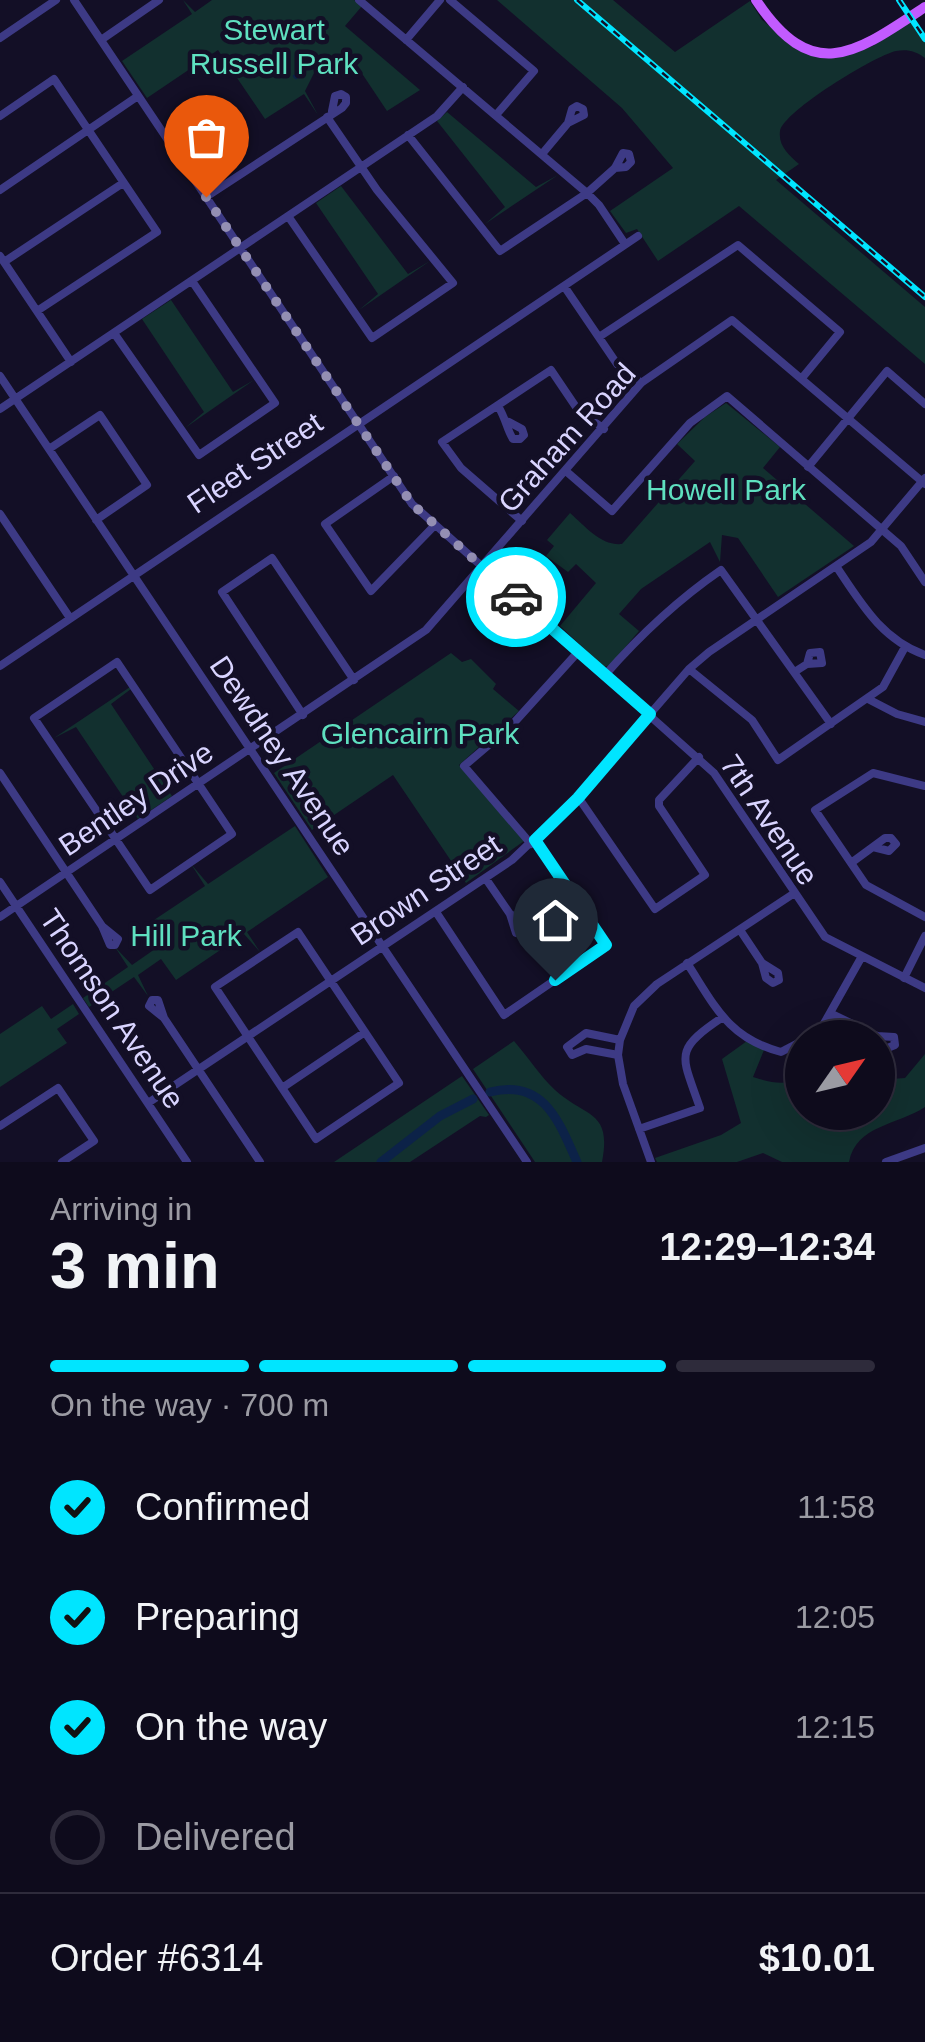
<!DOCTYPE html>
<meta charset="utf-8">
<style>
body{margin:0;font-family:Arial,sans-serif;background:#171425;color:#f1f3f6;height:100vh;display:flex;flex-direction:column;font-size:38px;white-space:nowrap}
*{box-sizing:border-box;margin:0}
p{font-size:32px;color:#9b9ba3}
.icon{flex:none;width:55px;height:55px;fill:none;stroke:currentColor;stroke-width:2;stroke-linecap:round;stroke-linejoin:round}
.map{position:relative;height:1162px;overflow:hidden}
.sheet{display:flex;flex-direction:column;background:#0e0b1c;flex:1}
.sheet>*{flex:none}
.needle{width:65px;rotate:56deg}
.buttons{position:absolute;left:785px;top:1020px;display:grid;gap:20px}
.buttons a{display:grid;place-items:center;width:110px;height:110px;border-radius:50%;background:#0e0b1c;box-shadow:0 10px 40px #0002,0 0 0 2px #2e2b3b;font-size:50px}
.pin{position:absolute;display:grid;place-items:center;width:85px;height:85px;color:#fff;margin:-102px -42px;border-radius:50% 50% 50% 0;rotate:-45deg;box-shadow:0 0 10px #0007}
.pin .icon{rotate:45deg}
.courier{position:absolute;display:grid;place-items:center;width:100px;height:100px;margin:-50px;border:8px solid #00e5ff;border-radius:50%;background:#fff;color:#222;box-shadow:0 2px 12px #0007}
.summary em{font-style:normal;font-weight:700}
.summary div{display:flex;flex-direction:column-reverse}
.summary{display:flex;align-items:center;justify-content:space-between;height:170px;padding:0 50px}
h1{font-size:65px;font-weight:700;line-height:75px}
.bar{display:grid;grid-template-columns:repeat(4,1fr);gap:15px 10px;align-content:center;height:120px;padding:0 50px}
.bar i{height:12px;border-radius:8px;background:#2e2b3b}
.bar .current{background:#00e5ff}
.bar p{grid-column:span 4}
.line{display:flex;align-items:center;gap:25px;padding:0 50px;border-top:2px solid #2e2b3b}
.line div{flex:1}
ol{padding:0 50px;list-style:none}
li{display:flex;align-items:center;gap:30px;height:110px}
li p{margin-inline-start:auto}
li .icon{padding:10px;border-radius:50%;background:#00e5ff;color:#111;stroke-width:4}
li:last-child{color:#9b9ba3}
li i{width:55px;height:55px;border:5px solid #2e2b3b;border-radius:50%}
.map>svg:first-child{display:block}
</style>
<div class="map">
<svg width="925" height="1162" viewBox="0 0 925 1162">
<rect width="100%" height="100%" fill="#130f26"/>
<path fill="#12302f" d="M183 0 195 12 212 0H354L362 6 345 26 420 90 387 111 363 75 342 63 315 71 305 91 318 115 304 94 265 119 218 50 147 98 122 61 192 14Z
M497 0H613L675 52 750 1 762 20 793 45 855 52 873 46 912 21 925 41V58C916 51 907 49 896 51 874 56 784 111 780 131 778 146 789 155 799 164L776 180 925 307V364L739 206 658 261 637 229 626 233 610 211 673 168 622 108Z
M447 112 536 187 558 175 485 224 505 207 437 121Z
M341 186 408 274 430 261 359 310 378 294 316 203Z
M171 300 233 392 254 380 185 428 204 412 142 319Z
M726 403 780 447 763 468 854 546 778 597 738 538 722 535 720 562 710 542 641 589 619 614 639 631 610 665 604 667 560 626 596 583 576 564 568 572 546 556 554 546 547 540 570 513C586 527 601 546 622 544L695 461 677 444 705 417Z
M506 549 521 562 510 563 515 570 512 574 524 585 527 582 545 597 542 603 536 605 502 575 498 558Z
M451 653 462 662 471 659 496 684 493 689 519 711 459 765 524 841 466 883 393 775 312 830 274 773Z
M130 687 131 689 111 704 172 796 138 819 76 727 54 738Z
M295 826 328 877 247 932 260 952 244 934 176 980 161 959 138 975 148 996 134 977 89 1007 83 998 128 967 115 947 132 965 155 949 142 928 205 886 191 864 208 884Z
M73 1004 79 1014 57 1029 67 1043 0 1087V1034L42 1006 51 1019Z
M514 1041C528 1057 540 1076 555 1090 586 1118 612 1110 602 1162H535L473 1069Z
M747 1041 764 1050 753 1077C771 1083 785 1086 802 1078V1112H878V1080L905 1078 925 1054V1107C898 1125 856 1125 849 1162H782L763 1153 737 1162H657L655 1158 721 1135 741 1123 722 1059Z
M462 1076 489 1115 486 1117 480 1116 410 1162H334Z"/>
<g fill="none" stroke-linecap="round" stroke-linejoin="round">
<path stroke="#0c2248" stroke-width="2.5" d="M294 76 296 78"/>
<path stroke="#0c2248" stroke-width="9" d="M490 1092C544 1078 559 1122 577 1162
M381 1162 440 1116 473 1099"/>
<path stroke="#3d3a85" stroke-width="8" d="M74 0 412 504 714 773 825 937 925 988
M359 0 587 193 599 205 625 244
M450 0 534 71 496 115
M0 38 56 0
M101 40 159 0
M406 40 440 0
M0 116 54 79 157 232 37 311
M408 135 500 251 587 193 615 168 623 153 629 154 631 162 626 167 615 168
M542 154 568 123 572 109 577 106 583 109 584 115 568 123
M0 190 138 96
M206 197 342 108 346 103V97L341 94 335 96 332 111
M288 216 372 338 453 283 377 190 327 117
M0 256 71 362
M4 262 123 183
M564 286 617 364 641 383
M114 333 199 455 275 403 192 281
M599 337 738 245 840 332 802 378
M0 376 527 1162
M498 406C506 419 507 430 513 439H520L524 435 522 429 509 422
M0 409 437 116 463 87
M49 449 100 415 147 485 96 520
M808 467 887 371 925 404
M567 472 612 511 690 423 727 396 901 546 925 582
M394 476 325 524 371 591 434 526
M0 514 70 618
M522 521 461 468 442 442 551 370 578 410 604 429
M836 566C861 603 881 639 925 655
M117 662 232 834 150 890 34 718Z
M0 666 638 236
M689 669 752 720 778 760 883 687 905 647
M796 671 807 664 810 653 820 652 822 663 807 664
M605 675C641 634 676 601 721 570L831 724
M868 699 897 714 925 722
M303 715 222 592 272 558 354 680
M0 773 102 926 110 945H115L118 939 102 926
M925 786 873 773 815 810 866 885 925 917
M578 797 655 909 705 875 659 806V800L699 757
M531 844 464 766 511 726 578 652
M851 863 885 838H891L896 844 889 851 873 847
M486 879 510 914 516 933 526 928 524 921 510 914
M0 882 187 1162
M436 912 504 1015 606 945 535 840
M0 917 426 630 641 383 732 320 925 484
M740 930 762 963 778 973 779 980 773 983 766 978 762 963
M298 932 399 1083 316 1139 215 987Z
M687 963C715 1006 728 1038 781 1052L802 1041
M904 978 925 936
M830 1013 877 1036 894 1037 895 1045 885 1049 877 1036
M164 1018 149 1006 152 1000H158L164 1018 260 1162
M808 1038 822 1027 861 958
M618 1055 586 1049 572 1055 567 1047 586 1033 620 1040
M282 1088 365 1032
M148 1103 512 860 578 797 689 669 709 652 871 542 925 478
M0 1126 58 1088 94 1141 62 1162
M639 1129 700 1108C682 1055 672 1051 723 1017
M651 1162 623 1084 618 1055 620 1040 634 1006 657 984 793 894
M886 1162 925 1148"/>
<path stroke="#c25bff" stroke-width="10" d="M756 0C813 86 856 53 925 7"/>
<g stroke="#00e5ff" stroke-width="6">
<path id="rail" d="M577 0 925 297
M899 0 925 39"/>
</g>
<use href="#rail" stroke="#130f26" stroke-width="2.5" stroke-dasharray="8" stroke-linecap="butt"/>
</g>
<g fill="none" stroke-linecap="round" stroke-linejoin="round">
<path stroke="#948fb3" stroke-width="10" stroke-dasharray="0 18" d="M206 197 412 504 516 597"/>
<path stroke="#00e5ff" stroke-width="12" d="M516 597 650 714 578 798 535 840 606 945 555 980"/>
</g>
<g text-anchor="middle" stroke-width="9" stroke-linejoin="round" paint-order="stroke">
<g font-size="30" fill="#5fe0c0" stroke="#130f26">
<text x="274" y="40">Stewart<tspan x="274" dy="34">Russell Park</tspan></text>
<text x="726" y="500">Howell Park</text>
<text x="420" y="744">Glencairn Park</text>
<text x="186" y="946">Hill Park</text>
</g>
<g font-size="30" fill="#d9d4ff" stroke="#130f26">
<text transform="translate(567 438) rotate(-48)" y="10">Graham Road</text>
<text transform="translate(255 463) rotate(-34)" y="10">Fleet Street</text>
<text transform="translate(282 756) rotate(56)" y="10">Dewdney Avenue</text>
<text transform="translate(136 799) rotate(-34)" y="10">Bentley Drive</text>
<text transform="translate(769 820) rotate(56)" y="10">7th Avenue</text>
<text transform="translate(426 890) rotate(-34)" y="10">Brown Street</text>
<text transform="translate(112 1009) rotate(56)" y="10">Thomson Avenue</text>
</g>
</g>
</svg>
<div class="buttons">
<a><svg class="needle" viewBox="-14 -14 28 28"><path d="M0-13l5 13h-10z" fill="#e53935"/><path d="M0 13l5-13h-10z" fill="#9b9ba3"/></svg></a>
</div>
<div class="pin" style="left:206px;top:197px;background:#ea580c"><svg class="icon" aria-label="bag" viewBox="0 0 24 24"><path d="M5 8h14l-1 12H6zM9 8a3 3 0 0 1 6 0"/></svg></div>
<div class="pin" style="left:555px;top:980px;background:#1f2937"><svg class="icon" aria-label="home" viewBox="0 0 24 24"><path d="M3 11l9-7 9 7M6 9v11h12V9"/></svg></div>
<div class="courier" style="left:516px;top:597px"><svg class="icon" aria-label="car" viewBox="0 0 24 24"><path d="M5 17H2v-5l4-1 3-4h7l3 4 3 1v5h-3M9 17h6M6 11h13"/><circle cx="7" cy="17" r="2"/><circle cx="17" cy="17" r="2"/></svg></div>
</div>
<section class="sheet">
<div class="summary"><div><h1>3 min</h1><p>Arriving in</p></div><em>12:29–12:34</em></div>
<div class="bar"><i class="current"></i><i class="current"></i><i class="current"></i><i></i><p>On the way · 700 m</p></div>
<ol>
<li><svg class="icon" aria-label="check" viewBox="0 0 24 24"><path d="M5 12l5 5 9-10"/></svg>Confirmed<p>11:58</p></li>
<li><svg class="icon" aria-label="check" viewBox="0 0 24 24"><path d="M5 12l5 5 9-10"/></svg>Preparing<p>12:05</p></li>
<li><svg class="icon" aria-label="check" viewBox="0 0 24 24"><path d="M5 12l5 5 9-10"/></svg>On the way<p>12:15</p></li>
<li><i></i>Delivered</li>
</ol>
<div class="line" style="height:130px"><div>Order #6314</div><b>$10.01</b></div>
</section>
